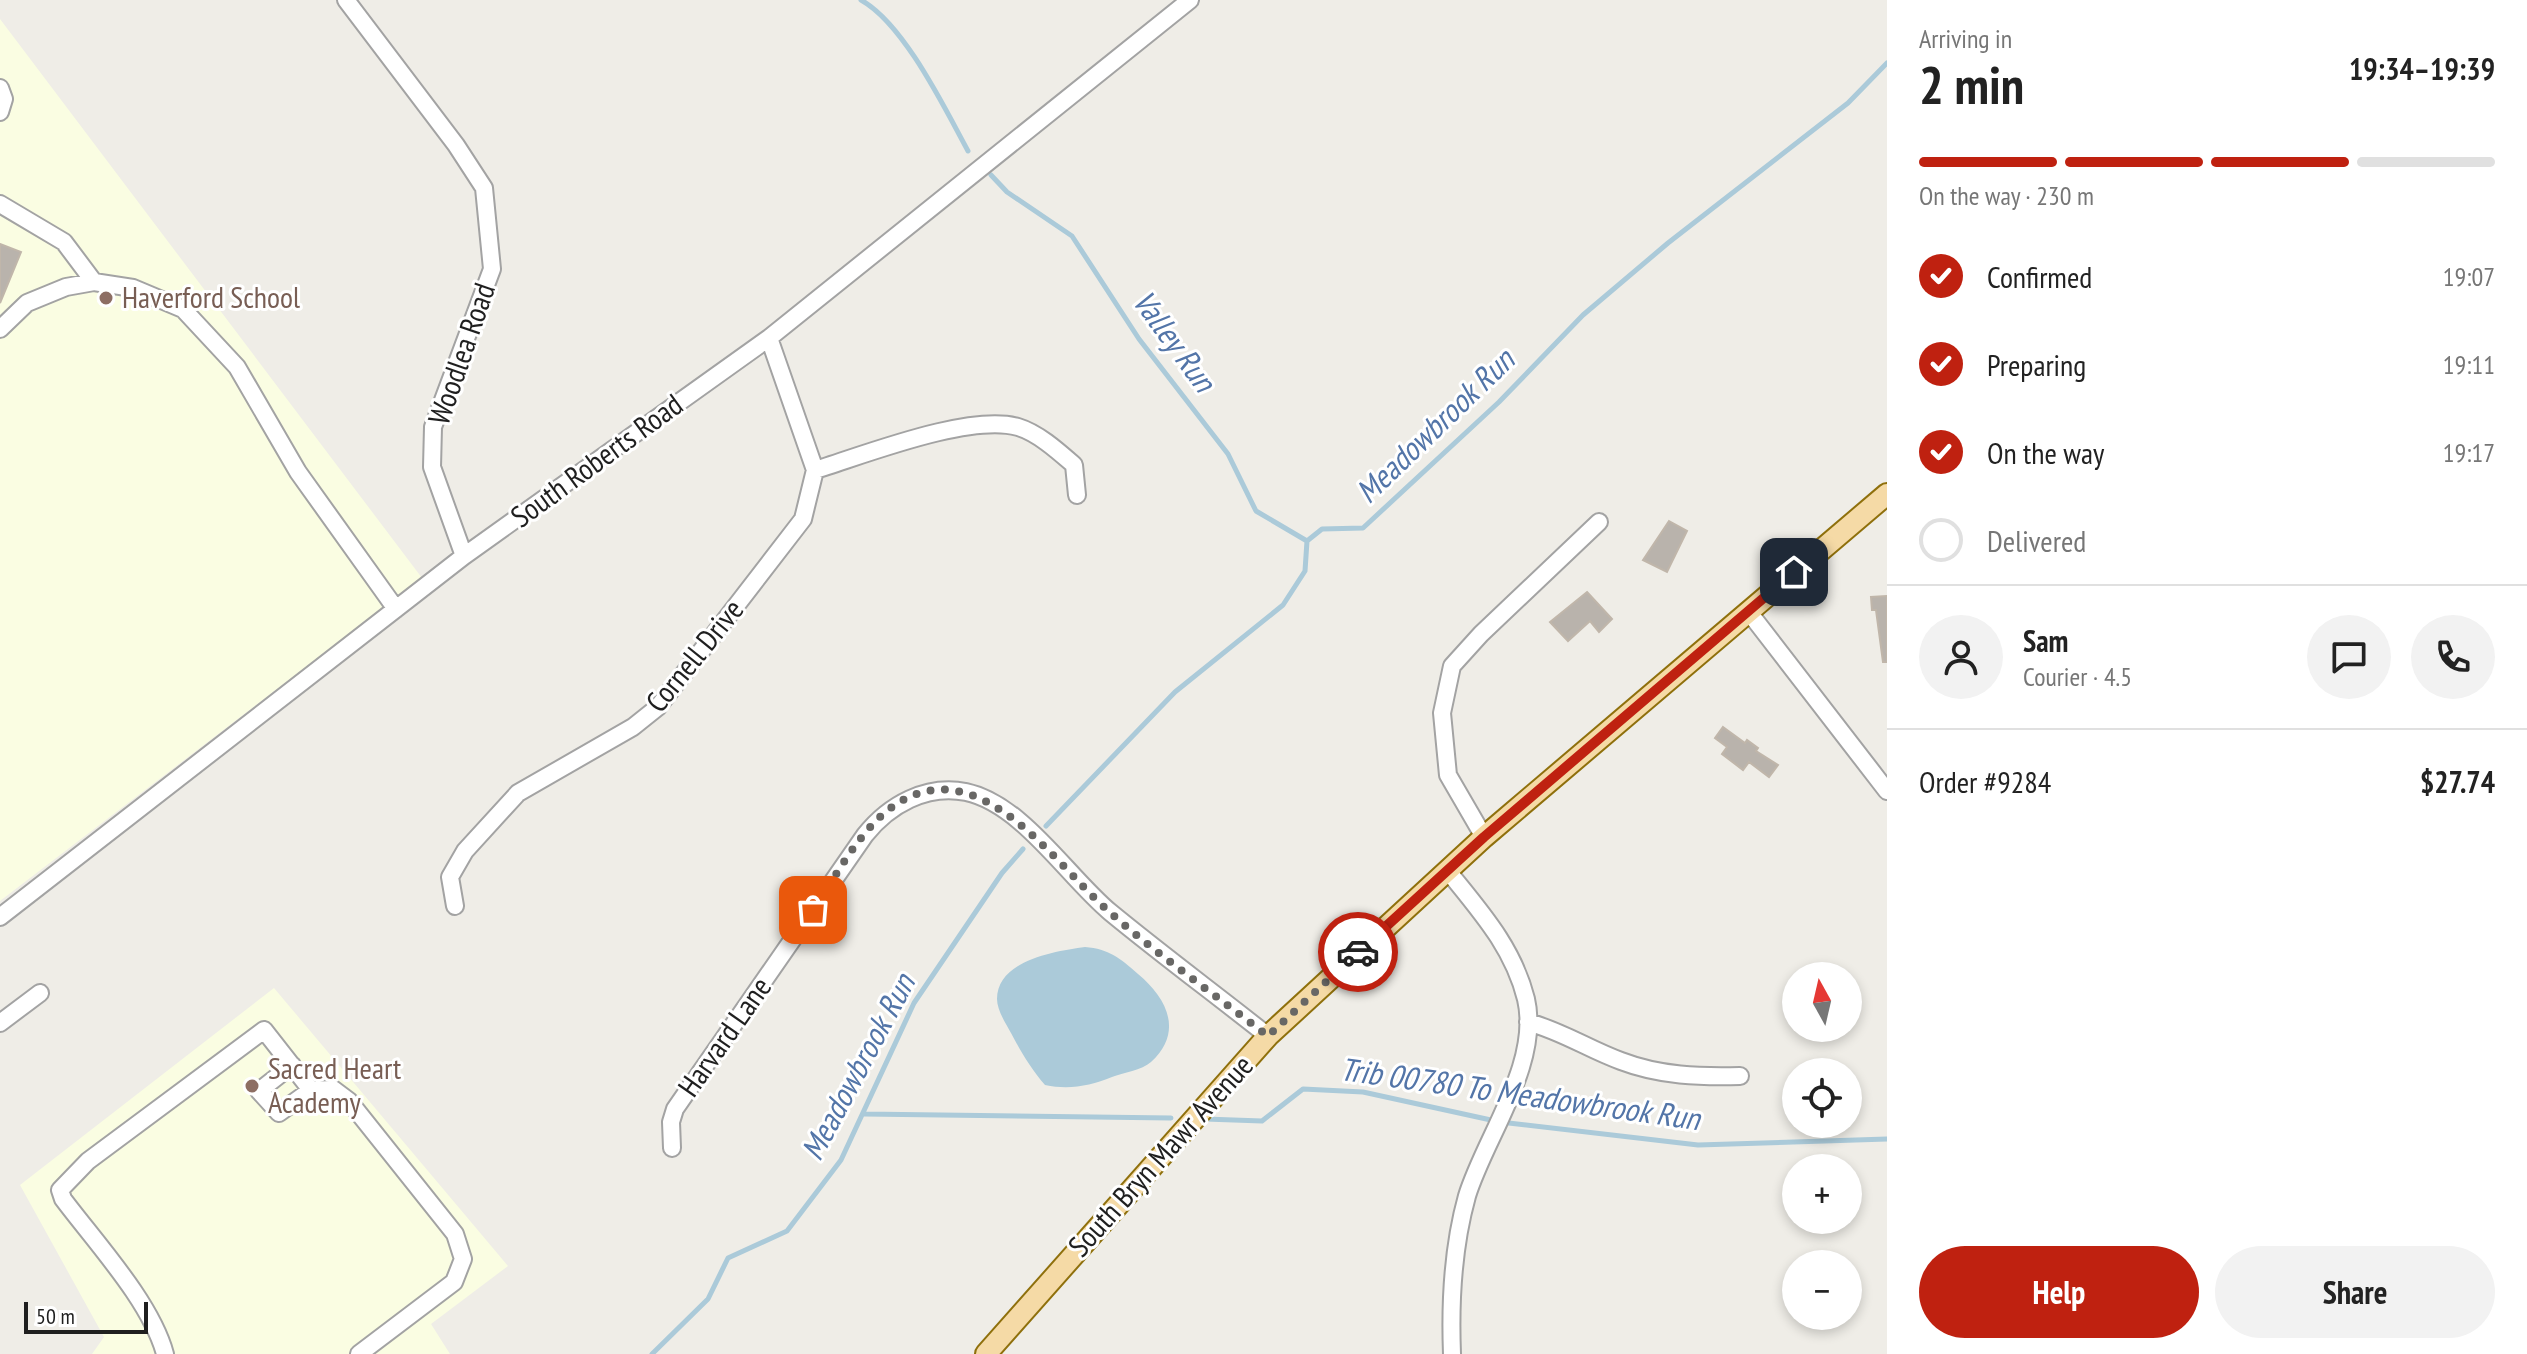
<!DOCTYPE html>
<meta charset="utf-8">
<style>
body{margin:0;font-family:"PT Sans Narrow",sans-serif;background:#f2f2f2;color:#222;height:100vh;display:flex;flex-direction:column;font-size:30px;white-space:nowrap}
*{box-sizing:border-box;margin:0}
p{font-size:26px;color:#767676}
.icon{flex:none;width:44px;height:44px;fill:none;stroke:currentColor;stroke-width:2;stroke-linecap:round;stroke-linejoin:round}
.map{position:relative;flex:1;overflow:hidden}
.drawer{display:flex;flex-direction:column;background:#fff;width:640px}
.drawer>*{flex:none}
.needle{width:52px;rotate:352deg}
.controls{position:absolute;left:1782px;top:962px;display:grid;gap:16px}
.controls a{display:grid;place-items:center;width:80px;height:80px;border-radius:50%;background:#fff;box-shadow:0 4px 12px #0003;font-size:40px}
.scale{position:absolute;left:24px;bottom:20px;width:124px;box-sizing:border-box;padding-left:8px;border:4px solid #1f1f1f;border-top:0;font-size:22px;line-height:28px;white-space:nowrap;color:#1f1f1f;-webkit-text-stroke:6px #fff;paint-order:stroke}
.pin{position:absolute;display:grid;place-items:center;width:68px;height:68px;color:#fff;margin:-34px;border-radius:16px;box-shadow:0 4px 12px #0006}
.courier{position:absolute;display:grid;place-items:center;width:80px;height:80px;margin:-40px;border:6px solid #bf2110;border-radius:50%;background:#fff;color:#222;box-shadow:0 2px 10px #0007}
.overview em{font-style:normal;font-weight:700}
.overview div{display:flex;flex-direction:column-reverse}
.overview{display:flex;align-items:center;justify-content:space-between;height:136px;padding:0 32px}
h1{font-size:52px;font-weight:700;line-height:60px}
.bar{display:grid;grid-template-columns:repeat(4,1fr);gap:12px 8px;align-content:center;height:96px;padding:0 32px}
.bar i{height:10px;border-radius:6px;background:#e0e0e0}
.bar .on{background:#bf2110}
.bar p{grid-column:span 4}
.line{display:flex;align-items:center;gap:20px;padding:0 32px;border-top:2px solid #e0e0e0}
.line div{flex:1}
.round{display:grid;place-items:center;flex:none;width:84px;height:84px;border-radius:42px;background:#f2f2f2}
ol{padding:0 32px;list-style:none}
li{display:flex;align-items:center;gap:24px;height:88px}
li p{margin-inline-start:auto}
li .icon{padding:8px;border-radius:50%;background:#bf2110;color:#fff;stroke-width:4}
li:last-child{color:#767676}
li i{width:44px;height:44px;border:4px solid #e0e0e0;border-radius:50%}
.cta{display:flex;gap:16px;margin-top:auto;padding:16px 32px}
.cta a{flex:1;height:92px;border-radius:48px;background:#bf2110;color:#fff;font-size:32px;font-weight:700;line-height:92px;text-align:center}
.cta a+a{background:#f2f2f2;color:#222}
main{display:flex;flex:1;min-height:0}
.map>svg:first-child{display:block}
</style>
<main>
<div class="map">
<svg width="1887" height="1354" viewBox="0 0 1887 1354">
<rect width="100%" height="100%" fill="#efede7"/>
<path fill="#fafde2" d="M0 19 422 578 0 901Z
M274 988 508 1266 431 1324 450 1354H92L104 1337 20 1185Z"/>
<path fill="#abcad9" d="M1085 947C1109 949 1120 958 1138 974 1167 998 1184 1032 1151 1062 1142 1070 1123 1073 1112 1077 1090 1086 1069 1090 1045 1085 1031 1069 1021 1052 1011 1033 1006 1024 997 1010 997 999 997 960 1056 951 1085 947Z"/>
<g fill="none" stroke-linecap="round" stroke-linejoin="round">
<path stroke="#abcad9" stroke-width="5" d="M861 0C904 24 944 107 968 151
M991 175 1007 192 1072 236 1139 339 1228 454 1256 511 1307 541
M1046 826 1175 692 1283 605 1305 571 1307 541 1322 529 1363 528 1499 402 1583 315 1668 243 1848 103 1887 63
M864 1114 1171 1118
M1205 1119 1262 1121 1303 1089 1363 1092 1500 1122 1698 1145 1887 1139
M652 1354 708 1299 728 1258 787 1231 841 1160 914 1003 1002 873 1023 849"/>
</g>
<path fill="#b9b3ac" stroke="#c0b6aa" stroke-width="2" d="M0 244 21 252 0 303Z
M1669 521 1687 531 1667 572 1643 560Z
M1587 592 1612 619 1599 632 1590 621 1568 641 1550 622Z
M1887 596V662H1883L1876 610H1872L1871 597Z
M1723 727 1745 743 1747 740 1758 748 1756 751 1778 765 1769 777 1749 762 1743 770 1722 754 1727 747 1715 738Z"/>
<g fill="none" stroke-linecap="round" stroke-linejoin="round">
<g stroke="#a3a3a3" stroke-width="20">
<path id="minor" d="M346 0 456 145 484 188 492 269 433 427 432 467 464 556
M0 88 4 99 0 112
M0 204 64 242 94 282
M0 329 27 303 66 287 94 282 133 288 183 309 237 367 298 472 396 609
M815 470C864 455 970 413 1018 427 1038 433 1058 451 1074 465L1077 495
M1748 611 1887 791
M1484 837 1448 775 1442 713 1452 666 1481 634 1599 522
M1447 870C1480 911 1513 947 1526 999 1541 1064 1485 1137 1467 1196 1453 1246 1450 1303 1452 1354
M455 906 450 877 465 851 518 793 633 727 658 707 803 519 815 470 769 338
M0 917 464 556 769 338 1190 0
M1528 1022C1564 1032 1588 1049 1621 1061 1660 1076 1700 1077 1740 1076
M0 1023 40 993
M311 1090 333 1089 349 1101 455 1234 463 1259 454 1282 359 1354
M672 1148 671 1122 675 1109 865 835C889 805 926 784 966 792 1022 804 1067 876 1110 912 1161 954 1215 994 1268 1036
M165 1354C151 1302 96 1243 63 1199L60 1190 88 1161 264 1030 311 1090 279 1113 259 1091 292 1065"/>
</g>
<g stroke="#8f700c" stroke-width="24">
<path id="major" d="M986 1354 1268 1036 1484 837 1887 494"/>
</g>
<use href="#minor" stroke="#fff" stroke-width="16"/>
<use href="#major" stroke="#f5daa6" stroke-width="20"/>
</g>
<g fill="none" stroke-linecap="round" stroke-linejoin="round">
<path stroke="#686765" stroke-width="8" stroke-dasharray="0 14.4" d="M813 910C834 879 854 841 881 816 969 737 1047 855 1105 908 1156 954 1214 994 1268 1036L1358 952"/>
<path stroke="#bf2110" stroke-width="10" d="M1358 952 1484 837 1794 572"/>
</g>
<g fill="#8d6e63" stroke="#fff" stroke-width="3">
<circle cx="106" cy="298" r="8"/>
<circle cx="252" cy="1086" r="8"/>
</g>
<g text-anchor="middle" stroke-width="6" stroke-linejoin="round" paint-order="stroke">
<g font-size="30" fill="#785e54" stroke="#fff" text-anchor="start">
<text x="122" y="308">Haverford School</text>
<text x="268" y="1079">Sacred Heart<tspan x="268" dy="34">Academy</tspan></text>
</g>
<g font-size="30" fill="#1f1f1f" stroke="#fff">
<text transform="translate(462 354) rotate(-71)" y="10">Woodlea Road</text>
<text transform="translate(597 461) rotate(-36)" y="10">South Roberts Road</text>
<text transform="translate(695 656) rotate(-51)" y="10">Cornell Drive</text>
<text transform="translate(725 1037) rotate(-55)" y="10">Harvard Lane</text>
<text transform="translate(1161 1156) rotate(-48)" y="10">South Bryn Mawr Avenue</text>
</g>
<g font-size="32" font-style="italic" fill="#5375a8" stroke="#fff">
<text transform="translate(1174 341) rotate(54)" y="11">Valley Run</text>
<text transform="translate(1435 426) rotate(-44)" y="11">Meadowbrook Run</text>
<text transform="translate(858 1067) rotate(-62)" y="11">Meadowbrook Run</text>
<text transform="translate(1520 1094) rotate(8)" y="11">Trib 00780 To Meadowbrook Run</text>
</g>
</g>
</svg>
<div class="controls">
<a><svg class="needle" viewBox="-14 -14 28 28"><path d="M0-13l5 13h-10z" fill="#e53935"/><path d="M0 13l5-13h-10z" fill="#767676"/></svg></a>
<a><svg class="icon" aria-label="locate" viewBox="0 0 24 24"><circle cx="12" cy="12" r="6"/><path d="M12 2v4M12 18v4M2 12h4M18 12h4"/></svg></a>
<a>+</a>
<a>−</a>
</div>
<div class="scale">50 m</div>
<div class="pin" style="left:813px;top:910px;background:#ea580c"><svg class="icon" aria-label="bag" viewBox="0 0 24 24"><path d="M5 8h14l-1 12H6zM9 8a3 3 0 0 1 6 0"/></svg></div>
<div class="pin" style="left:1794px;top:572px;background:#1f2937"><svg class="icon" aria-label="home" viewBox="0 0 24 24"><path d="M3 11l9-7 9 7M6 9v11h12V9"/></svg></div>
<div class="courier" style="left:1358px;top:952px"><svg class="icon" aria-label="car" viewBox="0 0 24 24"><path d="M5 17H2v-5l4-1 3-4h7l3 4 3 1v5h-3M9 17h6M6 11h13"/><circle cx="7" cy="17" r="2"/><circle cx="17" cy="17" r="2"/></svg></div>
</div>
<section class="drawer">
<div class="overview"><div><h1>2 min</h1><p>Arriving in</p></div><em>19:34–19:39</em></div>
<div class="bar"><i class="on"></i><i class="on"></i><i class="on"></i><i></i><p>On the way · 230 m</p></div>
<ol>
<li><svg class="icon" aria-label="check" viewBox="0 0 24 24"><path d="M5 12l5 5 9-10"/></svg>Confirmed<p>19:07</p></li>
<li><svg class="icon" aria-label="check" viewBox="0 0 24 24"><path d="M5 12l5 5 9-10"/></svg>Preparing<p>19:11</p></li>
<li><svg class="icon" aria-label="check" viewBox="0 0 24 24"><path d="M5 12l5 5 9-10"/></svg>On the way<p>19:17</p></li>
<li><i></i>Delivered</li>
</ol>
<div class="line" style="height:144px"><a class="round"><svg class="icon" aria-label="person" viewBox="0 0 24 24"><circle cx="12" cy="8" r="4"/><path d="M4 21q1-7 8-7t8 7"/></svg></a><div><b>Sam</b><p>Courier · 4.5</p></div><a class="round"><svg class="icon" aria-label="chat" viewBox="0 0 24 24"><path d="M4 5h16v11H9l-5 4z"/></svg></a><a class="round"><svg class="icon" aria-label="phone" viewBox="0 0 24 24"><path d="M5 4h4l2 5-3 2q2 4 5 5l2-3 5 2v4C11 20 4 13 5 4z"/></svg></a></div>
<div class="line" style="height:104px"><div>Order #9284</div><b>$27.74</b></div>
<div class="cta"><a>Help</a><a>Share</a></div>
</section>
</main>
